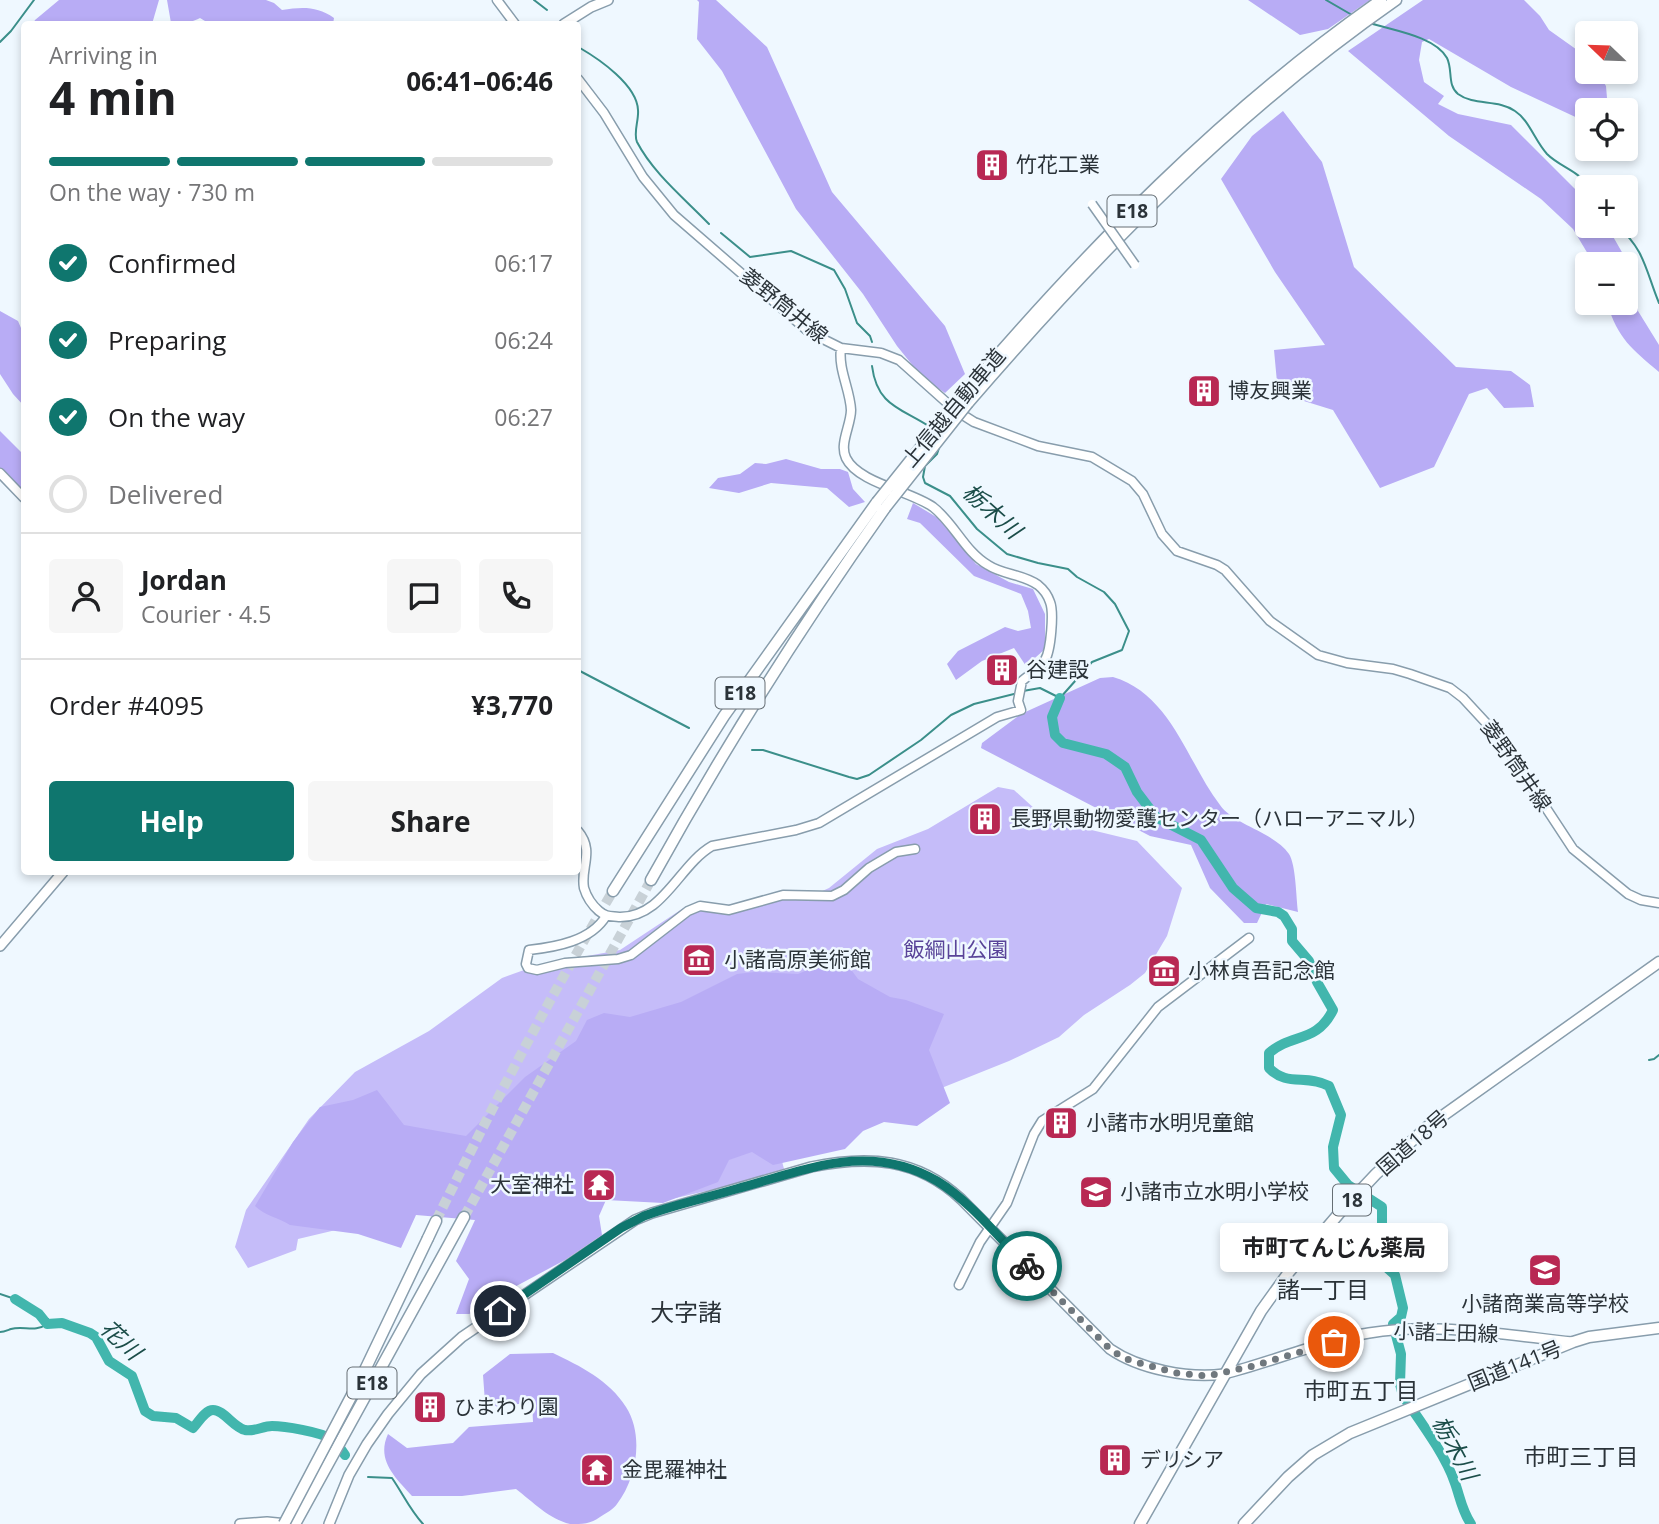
<!DOCTYPE html>
<meta charset="utf-8">
<style>
body{margin:0;font-family:"Open Sans","Noto Sans JP",sans-serif;background:#f6f6f6;color:#202124;height:100vh;display:flex;flex-direction:column;font-size:26px;white-space:nowrap}
*{box-sizing:border-box;margin:0}
p{font-size:23px;color:#757577}
.icon{flex:none;width:38px;height:38px;fill:none;stroke:currentColor;stroke-width:2;stroke-linecap:round;stroke-linejoin:round}
.map{position:relative;flex:1;overflow:hidden}
.side{position:absolute;left:21px;top:21px;width:560px;height:854px;display:flex;flex-direction:column;background:#fff;border-radius:7px;box-shadow:0 4px 10px #0003}
.side>*{flex:none}
.needle{width:46px;rotate:293deg}
.fabs{position:absolute;left:1575px;top:21px;display:grid;gap:14px}
.fabs a{display:grid;place-items:center;width:63px;height:63px;border-radius:7px;background:#fff;box-shadow:0 4px 10px #0003;font-size:35px}
.pin{position:absolute;display:grid;place-items:center;width:60px;height:60px;color:#fff;margin:-30px;border:4px solid #fff;border-radius:50%;box-shadow:0 2px 7px #0007}
.courier{position:absolute;display:grid;place-items:center;width:70px;height:70px;margin:-35px;border:5px solid #0f766e;border-radius:50%;background:#fff;color:#222;box-shadow:0 2px 9px #0007}
.bubble{position:absolute;height:49px;border-radius:7px;background:#fff;box-shadow:0 4px 10px #0003;font-size:23px;font-weight:700;line-height:49px;text-align:center}
.head em{font-style:normal;font-weight:700}
.head div{display:flex;flex-direction:column-reverse}
.head{display:flex;align-items:center;justify-content:space-between;height:119px;padding:0 28px}
h1{font-size:46px;font-weight:700;line-height:52px}
.bar{display:grid;grid-template-columns:repeat(4,1fr);gap:10px 7px;align-content:center;height:84px;padding:0 28px}
.bar i{height:9px;border-radius:5px;background:#e0e0e0}
.bar .on{background:#0f766e}
.bar p{grid-column:span 4}
.line{display:flex;align-items:center;gap:18px;padding:0 28px;border-top:2px solid #e0e0e0}
.line div{flex:1}
.round{display:grid;place-items:center;flex:none;width:74px;height:74px;border-radius:7px;background:#f6f6f6}
ol{padding:0 28px;list-style:none}
li{display:flex;align-items:center;gap:21px;height:77px}
li p{margin-inline-start:auto}
li .icon{padding:7px;border-radius:50%;background:#0f766e;color:#fff;stroke-width:4}
li:last-child{color:#757577}
li i{width:38px;height:38px;border:4px solid #e0e0e0;border-radius:50%}
.button{display:flex;gap:14px;margin-top:auto;padding:14px 28px}
.button a{flex:1;height:80px;border-radius:7px;background:#0f766e;color:#fff;font-size:28px;font-weight:700;line-height:80px;text-align:center}
.button a+a{background:#f6f6f6;color:#202124}
.map>svg:first-child{display:block}
</style>
<div class="map">
<svg width="1659" height="1524" viewBox="0 0 1659 1524">
<rect width="100%" height="100%" fill="#eff8ff"/>
<path fill="#c5bcf9" d="M998 787 1014 790 1046 819 1137 841 1182 888 1167 936 1145 973 1130 985 1084 1015 1059 1037 1009 1061 939 1089 772 1122 784 1169 724 1187 667 1200 504 1190 298 1239 296 1250 248 1268 235 1247 246 1210 309 1119 355 1072 429 1031 502 978 538 965 620 950 685 907 700 902 729 905 742 903 777 892 818 893 829 888 877 849 928 829Z"/>
<path fill="#b8acf5" d="M59 0H159L152 24H33L35 20Z
M167 0H266L274 3 282 10C302 7 317 6 334 18L333 24H210L200 18C191 22 181 27 171 23Z
M697 0H716L767 47 832 192 945 326 965 374 945 393 922 377 897 346 863 294 796 209 722 71 697 39 699 2Z
M1248 0H1370L1328 29 1300 35Z
M1423 0H1524L1540 16 1549 30 1587 57V72H1597L1606 86 1608 110H1587V121H1584L1511 87 1429 39 1422 42 1419 60 1424 82 1444 96 1438 104 1458 114 1511 125 1587 201V226H1607L1627 261 1638 295V311L1659 345V372C1632 349 1618 339 1607 303H1626V264H1594L1573 229 1541 199 1449 136 1348 51Z
M1283 111 1322 162 1354 267 1456 367 1511 371 1530 385 1534 407 1504 408 1487 388 1469 394 1434 467 1380 488 1333 410 1278 393 1274 350 1325 345 1275 272 1221 179 1252 136Z
M0 311 18 321 24 335V406L13 394 0 374Z
M0 431 24 455V491L0 469Z
M786 459 821 469H840L848 472 853 489 865 502 849 507 827 488 771 483 739 493 709 488 718 478 740 474 755 463 766 464Z
M913 503 938 518 976 564 1009 582 1033 589 1045 614V649L1026 666 1014 648 982 661 956 680 947 664 958 651 1005 627 1018 631 1031 628 1028 611 1021 594 974 576 920 523 907 519Z
M1113 677C1171 694 1187 762 1220 805 1234 825 1274 832 1289 854 1296 865 1296 897 1298 912L1266 904 1257 923H1244L1210 888 1191 845 1150 836 981 748 982 743 1021 714 1100 678Z
M841 956 858 979 890 997 906 1000 944 1014 929 1050 950 1103 917 1126 884 1122 863 1131 845 1149 773 1165 752 1152 729 1160 718 1182 663 1203 606 1200 599 1216 602 1235 565 1260 505 1292 481 1310 469 1314H456L469 1279 456 1261 475 1220 416 1215 401 1248 358 1234 290 1225C277 1217 265 1216 255 1206L293 1142 320 1107 353 1100 377 1090 404 1125 466 1136 525 1077 576 1041 587 1020 604 1013 630 1017 681 1002 737 974 755 972 798 974Z
M553 1353C580 1366 609 1380 626 1407 644 1435 637 1478 617 1504 614 1509 606 1513 600 1517 591 1524 582 1524 570 1524 549 1519 533 1502 516 1489L462 1496H412C395 1477 376 1460 388 1434L407 1448 453 1443 469 1427 533 1422 532 1402 498 1407 485 1402 483 1375 510 1354Z"/>
<g fill="none" stroke-linecap="round" stroke-linejoin="round">
<path stroke="#3b8f8a" stroke-width="2" d="M534 0 547 10
M1326 0 1352 15
M1370 23C1391 30 1435 36 1447 58 1453 70 1447 85 1458 94 1474 106 1498 99 1515 111 1529 120 1535 141 1547 154 1560 167 1579 171 1589 187
M0 42 11 31 34 0
M580 48C599 59 637 85 638 110 639 120 633 133 637 142 653 173 685 199 709 224
M1617 226C1645 249 1646 272 1659 303
M721 233 750 257 791 251 834 270 845 289 857 323 870 336 872 342
M872 366C877 406 901 408 930 427
M939 448 937 454 925 466 923 477 925 483 950 496 977 529 1007 554 1038 563 1068 569 1077 577 1104 592 1115 604 1129 631 1122 650 1092 662 1060 698 1040 688 1023 691
M578 670 689 728
M752 750H763L849 777 857 779 869 775 921 740 951 715 974 704 1018 693
M1649 1060 1654 1059 1659 1055
M0 1294 15 1299
M0 1332C4 1332 8 1330 11 1329 23 1325 35 1333 47 1324
M368 1477 392 1478C403 1494 410 1510 423 1524"/>
<path stroke="#42b6ad" stroke-width="10" d="M1060 698 1052 717 1055 735 1063 743 1106 754 1125 767 1137 792 1156 817 1201 840 1233 888 1256 908 1278 912 1284 916 1292 929V941L1309 961 1317 982 1333 1010C1317 1043 1292 1033 1269 1053V1068C1287 1087 1306 1074 1329 1086L1341 1115 1333 1147 1334 1168 1348 1185 1382 1207V1231L1378 1249 1385 1266 1395 1275 1403 1308 1401 1317 1393 1324 1401 1354 1400 1384 1403 1396C1420 1421 1445 1454 1455 1483 1460 1497 1462 1511 1471 1524
M15 1299 39 1314 47 1324 62 1323 90 1333 96 1337 109 1361 132 1376 145 1411 153 1416 176 1418 193 1428C198 1423 205 1410 213 1410 224 1410 233 1427 245 1430 254 1432 263 1426 272 1426 284 1426 321 1432 331 1439 336 1443 341 1449 345 1455"/>
<path stroke="#c8d1d7" stroke-width="10" stroke-dasharray="10 5" stroke-linecap="butt" d="M464 1217 651 880
M436 1221C491 1109 549 998 613 891"/>
<g stroke="#889dac" stroke-width="11">
<path id="secondary" d="M497 0 515 24
M578 79 604 113 643 177 674 215 809 332 841 348 881 353 899 360 955 410 974 422 1038 446 1092 457 1132 481 1143 494 1162 534 1177 551 1217 565 1225 570 1270 621 1318 655 1347 663 1393 669 1410 674 1450 688 1463 698 1500 738 1573 849 1628 894 1641 900 1659 903
M0 473 24 498
M578 831C595 851 580 868 584 888 587 898 592 905 599 911 606 917 610 916 619 917 663 918 679 865 712 846L796 830 819 823 997 717 1021 710 1018 701 1022 681C1029 675 1040 668 1045 660 1051 650 1054 612 1050 602 1048 596 1043 589 1038 585 1023 574 1003 575 988 565 965 552 954 523 933 507 911 491 858 483 846 458 839 444 851 425 851 410 850 389 838 370 841 348
M606 916C591 941 556 947 529 950L526 964 528 968 537 970 565 963 618 959 631 955 688 911 700 906 729 910 783 895 832 896 844 890 869 868 896 852 915 849
M959 1285 980 1242 1007 1203 1034 1134 1042 1121 1093 1089 1158 1007 1249 938"/>
</g>
<g stroke="#889dac" stroke-width="12">
<path id="primary" d="M564 24 591 7 608 0
M0 946 63 872
M240 1524 267 1522 287 1524
M329 1524 349 1475 367 1444 388 1414 421 1374 462 1337 635 1220 652 1213 811 1167C868 1155 917 1158 961 1199L1110 1349C1139 1369 1189 1379 1224 1374 1272 1362 1320 1341 1369 1333 1436 1322 1506 1335 1572 1342"/>
</g>
<g stroke="#889dac" stroke-width="13">
<path id="highway" d="M961 397C1087 250 1222 111 1381 0
M968 403C1096 254 1235 112 1396 0
M651 880C723 750 799 629 885 508
M613 891 724 716 877 502
M428 1238 436 1221
M295 1524 464 1217
M1140 1524 1261 1311 1289 1272 1342 1210 1376 1174 1427 1127 1659 962
M1244 1524 1288 1477 1313 1455 1350 1433 1573 1342 1589 1337 1659 1328"/>
</g>
<use href="#secondary" stroke="#fff" stroke-width="8"/>
<use href="#primary" stroke="#fff" stroke-width="9"/>
<use href="#highway" stroke="#fff" stroke-width="10"/>
<g stroke="#889dac" stroke-width="11" stroke-linecap="butt">
<path id="secondary-bridge" d="M1092 204 1135 265"/>
</g>
<g stroke="#889dac" stroke-width="13" stroke-linecap="butt">
<path id="highway-bridge" d="M877 502 961 397
M885 508 968 403
M284 1524 363 1374 428 1238"/>
</g>
<use href="#secondary-bridge" stroke="#fff" stroke-width="8"/>
<use href="#highway-bridge" stroke="#fff" stroke-width="10"/>
</g>
<g fill="none" stroke-linecap="round" stroke-linejoin="round">
<path stroke="#70787e" stroke-width="7" stroke-dasharray="0 12.6" d="M1027 1266 1112 1351 1129 1360 1176 1373 1207 1376 1253 1366 1334 1342"/>
<path stroke="#0f766e" stroke-width="9" d="M500 1311 621 1228 644 1216C673 1205 706 1198 736 1189 806 1170 869 1141 937 1181 970 1201 1000 1239 1027 1266"/>
</g>
<defs>
<g id="building-square" transform="scale(1.75)"><rect x="-9" y="-9" width="18" height="18" rx="4" fill="#b82853" stroke="#eff8ff"/><path d="M-4-6H4V6H1V3H-1V6H-4ZM-2.5-4.3h1.7v1.8h-1.7ZM.8-4.3h1.7v1.8H.8ZM-2.5-1h1.7V.8h-1.7ZM.8-1h1.7V.8H.8Z" fill="#fff"/></g>
<g id="museum-square" transform="scale(1.75)"><rect x="-9" y="-9" width="18" height="18" rx="4" fill="#b82853" stroke="#eff8ff"/><path d="M0-6L6-3V-2H-6V-3ZM-5-1h2V3h-2ZM-1-1h2V3h-2ZM3-1h2V3H3ZM-6 4H6V6H-6Z" fill="#fff"/></g>
<g id="temple-square" transform="scale(1.75)"><rect x="-9" y="-9" width="18" height="18" rx="4" fill="#b82853" stroke="#eff8ff"/><path d="M0-6L5-2H3V0L6.5 2.5H4V6H1.5V3h-3V6H-4V2.5H-6.5L-3 0V-2H-5Z" fill="#fff"/></g>
<g id="school-square" transform="scale(1.75)"><rect x="-9" y="-9" width="18" height="18" rx="4" fill="#b82853" stroke="#eff8ff"/><path d="M0-5L7-2L0 1L-7-2ZM-4 1L0 2.5L4 1V4Q0 6-4 4Z" fill="#fff"/></g>
</defs>
<g fill-rule="evenodd">
<use href="#building-square" x="992" y="165"/>
<use href="#building-square" x="1204" y="391"/>
<use href="#building-square" x="1002" y="670"/>
<use href="#building-square" x="985" y="819"/>
<use href="#museum-square" x="699" y="960"/>
<use href="#museum-square" x="1164" y="971"/>
<use href="#building-square" x="1061" y="1123"/>
<use href="#temple-square" x="599" y="1185"/>
<use href="#school-square" x="1096" y="1192"/>
<use href="#school-square" x="1545" y="1270"/>
<use href="#building-square" x="430" y="1407"/>
<use href="#building-square" x="1115" y="1460"/>
<use href="#temple-square" x="597" y="1470"/>
</g>
<g text-anchor="middle" stroke-width="5" stroke-linejoin="round" paint-order="stroke">
<g fill="#eff8ff" stroke="#666e74" stroke-width="2">
<rect x="1107.5" y="195.5" width="49" height="31" rx="5"/>
<rect x="715.5" y="677.5" width="49" height="31" rx="5"/>
<rect x="1333" y="1184.5" width="38" height="31" rx="5"/>
<rect x="347.5" y="1367.5" width="49" height="31" rx="5"/>
</g>
<g font-size="19" font-weight="bold" fill="#2b3339">
<text x="1132" y="218">E18</text>
<text x="740" y="700">E18</text>
<text x="1352" y="1207">18</text>
<text x="372" y="1390">E18</text>
</g>
<g font-size="21" fill="#2b3339" stroke="#eff8ff" text-anchor="start">
<text x="1016" y="172">竹花工業</text>
<text x="1228" y="398">博友興業</text>
<text x="1026" y="677">谷建設</text>
<text x="1010" y="826">長野県動物愛護センター（ハローアニマル）</text>
<text x="724" y="967">小諸高原美術館</text>
<text x="1188" y="978">小林貞吾記念館</text>
<text x="1086" y="1130">小諸市水明児童館</text>
<text x="574" y="1192" text-anchor="end">大室神社</text>
<text x="1120" y="1199">小諸市立水明小学校</text>
<text x="1545" y="1311" text-anchor="middle">小諸商業高等学校</text>
<text x="454" y="1414">ひまわり園</text>
<text x="1140" y="1467">デリシア</text>
<text x="622" y="1477">金毘羅神社</text>
</g>
<g font-size="21" fill="#2b3339" stroke="#eff8ff">
<text transform="translate(784 306) rotate(39)" y="7">菱野筒井線</text>
<text transform="translate(954 408) rotate(-50)" y="7">上信越自動車道</text>
<text transform="translate(1516 766) rotate(55)" y="7">菱野筒井線</text>
<text transform="translate(1413 1143) rotate(-41)" y="7">国道18号</text>
<text transform="translate(1446 1333) rotate(2)" y="7">小諸上田線</text>
<text transform="translate(1515 1366) rotate(-22)" y="7">国道141号</text>
</g>
<g font-size="21" fill="#594499" stroke="#eff8ff">
<text x="956" y="957">飯綱山公園</text>
</g>
<g font-size="23" font-style="italic" fill="#1b4d49" stroke="#eff8ff">
<text transform="translate(992 511) rotate(42)" y="8">栃木川</text>
<text transform="translate(121 1340) rotate(43)" y="8">花川</text>
<text transform="translate(1455 1448) rotate(62)" y="8">栃木川</text>
</g>
<g font-size="23" fill="#2b3339" stroke="#eff8ff">
<text x="1323" y="1298">諸一丁目</text>
<text x="1361" y="1399">市町五丁目</text>
<text x="1581" y="1465">市町三丁目</text>
</g>
<g font-size="24" fill="#2b3339" stroke="#eff8ff">
<text x="686" y="1321">大字諸</text>
</g>
</g>
</svg>
<div class="fabs">
<a><svg class="needle" viewBox="-14 -14 28 28"><path d="M0-13l5 13h-10z" fill="#e53935"/><path d="M0 13l5-13h-10z" fill="#757577"/></svg></a>
<a><svg class="icon" aria-label="locate" viewBox="0 0 24 24"><circle cx="12" cy="12" r="6"/><path d="M12 2v4M12 18v4M2 12h4M18 12h4"/></svg></a>
<a>+</a>
<a>−</a>
</div>
<div class="pin" style="left:1334px;top:1342px;background:#ea580c"><svg class="icon" aria-label="bag" viewBox="0 0 24 24"><path d="M5 8h14l-1 12H6zM9 8a3 3 0 0 1 6 0"/></svg></div>
<div class="pin" style="left:500px;top:1311px;background:#1f2937"><svg class="icon" aria-label="home" viewBox="0 0 24 24"><path d="M3 11l9-7 9 7M6 9v11h12V9"/></svg></div>
<div class="courier" style="left:1027px;top:1266px"><svg class="icon" aria-label="bike" viewBox="0 0 24 24"><circle cx="6" cy="16" r="4"/><circle cx="18" cy="16" r="4"/><path d="M6 16l4-8h5l3 8M10 8l3 8H6M13 5h3"/></svg></div>
<div class="bubble" style="left:1220px;top:1223px;width:228px">市町てんじん薬局</div>
<section class="side">
<div class="head"><div><h1>4 min</h1><p>Arriving in</p></div><em>06:41–06:46</em></div>
<div class="bar"><i class="on"></i><i class="on"></i><i class="on"></i><i></i><p>On the way · 730 m</p></div>
<ol>
<li><svg class="icon" aria-label="check" viewBox="0 0 24 24"><path d="M5 12l5 5 9-10"/></svg>Confirmed<p>06:17</p></li>
<li><svg class="icon" aria-label="check" viewBox="0 0 24 24"><path d="M5 12l5 5 9-10"/></svg>Preparing<p>06:24</p></li>
<li><svg class="icon" aria-label="check" viewBox="0 0 24 24"><path d="M5 12l5 5 9-10"/></svg>On the way<p>06:27</p></li>
<li><i></i>Delivered</li>
</ol>
<div class="line" style="height:126px"><a class="round"><svg class="icon" aria-label="person" viewBox="0 0 24 24"><circle cx="12" cy="8" r="4"/><path d="M4 21q1-7 8-7t8 7"/></svg></a><div><b>Jordan</b><p>Courier · 4.5</p></div><a class="round"><svg class="icon" aria-label="chat" viewBox="0 0 24 24"><path d="M4 5h16v11H9l-5 4z"/></svg></a><a class="round"><svg class="icon" aria-label="phone" viewBox="0 0 24 24"><path d="M5 4h4l2 5-3 2q2 4 5 5l2-3 5 2v4C11 20 4 13 5 4z"/></svg></a></div>
<div class="line" style="height:91px"><div>Order #4095</div><b>¥3,770</b></div>
<div class="button"><a>Help</a><a>Share</a></div>
</section>
</div>
